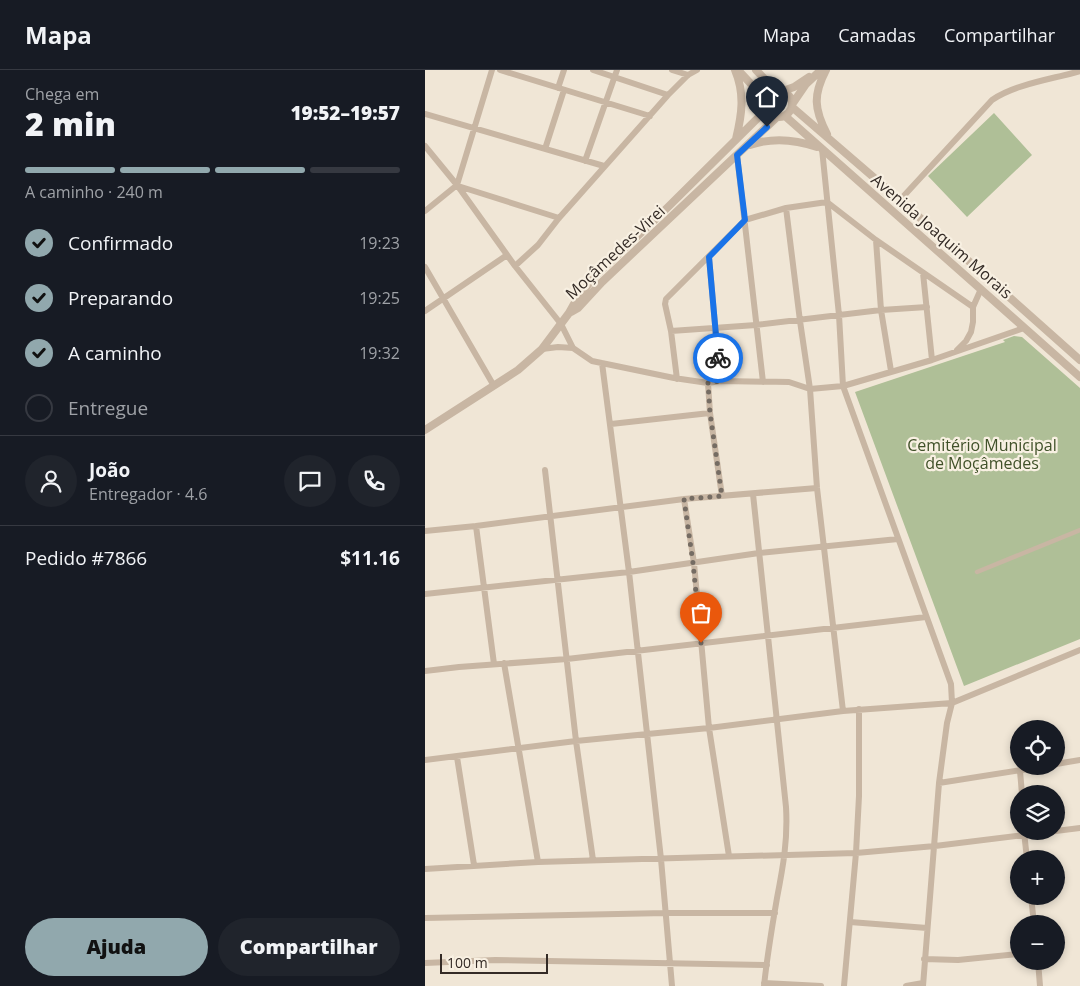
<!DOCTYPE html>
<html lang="pt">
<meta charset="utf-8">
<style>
body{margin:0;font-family:"Open Sans",sans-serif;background:#20242c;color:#f1f3f6;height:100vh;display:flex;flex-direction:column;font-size:19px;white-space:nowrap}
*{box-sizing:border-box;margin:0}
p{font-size:16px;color:#9ea1a6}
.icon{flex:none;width:28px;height:28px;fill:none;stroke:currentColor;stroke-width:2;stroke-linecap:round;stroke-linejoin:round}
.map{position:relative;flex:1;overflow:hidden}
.panel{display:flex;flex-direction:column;background:#171b24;width:425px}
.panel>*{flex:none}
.tools{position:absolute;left:585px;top:650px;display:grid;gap:10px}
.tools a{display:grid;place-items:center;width:55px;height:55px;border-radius:50%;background:#171b24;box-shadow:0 2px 8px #0003;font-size:25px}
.scale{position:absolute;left:15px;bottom:12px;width:108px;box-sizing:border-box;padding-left:5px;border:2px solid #332a25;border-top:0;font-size:14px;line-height:18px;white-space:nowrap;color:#332a25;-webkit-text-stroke:4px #f8f0e2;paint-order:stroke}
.pin{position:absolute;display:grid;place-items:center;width:42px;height:42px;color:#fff;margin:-51px -21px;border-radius:50% 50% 50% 0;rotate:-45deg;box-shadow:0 0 5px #0007}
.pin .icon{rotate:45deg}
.courier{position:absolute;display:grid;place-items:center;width:50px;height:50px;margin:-25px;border:4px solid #1a73e8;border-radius:50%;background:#fff;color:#222;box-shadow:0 1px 6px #0007}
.head em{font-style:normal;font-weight:800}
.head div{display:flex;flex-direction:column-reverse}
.head{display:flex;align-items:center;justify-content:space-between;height:85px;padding:0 25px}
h1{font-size:32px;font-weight:800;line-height:38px}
.bar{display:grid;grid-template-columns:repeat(4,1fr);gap:8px 5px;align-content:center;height:60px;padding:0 25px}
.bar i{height:6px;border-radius:4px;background:#363941}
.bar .active{background:#91a8ad}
.bar p{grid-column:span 4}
.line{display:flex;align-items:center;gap:12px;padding:0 25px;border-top:1px solid #363941}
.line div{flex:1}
.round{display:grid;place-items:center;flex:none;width:52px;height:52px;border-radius:26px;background:#20242c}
ol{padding:0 25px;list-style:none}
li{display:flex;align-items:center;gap:15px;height:55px}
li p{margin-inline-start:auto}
li .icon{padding:5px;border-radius:50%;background:#91a8ad;color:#111;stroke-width:4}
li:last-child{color:#9ea1a6}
li i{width:28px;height:28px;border:2px solid #363941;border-radius:50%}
.primary-button{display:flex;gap:10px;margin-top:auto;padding:10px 25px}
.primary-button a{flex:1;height:58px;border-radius:30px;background:#91a8ad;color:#111;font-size:20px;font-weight:800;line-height:58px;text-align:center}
.primary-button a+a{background:#20242c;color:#f1f3f6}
header{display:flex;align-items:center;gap:30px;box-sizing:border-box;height:70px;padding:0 25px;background:#171b24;border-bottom:1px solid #363941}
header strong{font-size:24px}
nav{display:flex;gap:28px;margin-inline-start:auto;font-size:18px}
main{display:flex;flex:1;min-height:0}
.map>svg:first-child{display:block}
</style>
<header>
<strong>Mapa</strong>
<nav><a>Mapa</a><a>Camadas</a><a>Compartilhar</a></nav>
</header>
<main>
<section class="panel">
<div class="head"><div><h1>2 min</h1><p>Chega em</p></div><em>19:52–19:57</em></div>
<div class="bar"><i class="active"></i><i class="active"></i><i class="active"></i><i></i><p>A caminho · 240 m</p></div>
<ol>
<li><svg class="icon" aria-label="check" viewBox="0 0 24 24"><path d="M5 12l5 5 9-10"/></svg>Confirmado<p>19:23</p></li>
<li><svg class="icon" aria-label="check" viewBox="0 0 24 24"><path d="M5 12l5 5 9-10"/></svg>Preparando<p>19:25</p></li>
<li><svg class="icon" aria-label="check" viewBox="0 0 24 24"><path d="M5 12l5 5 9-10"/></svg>A caminho<p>19:32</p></li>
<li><i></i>Entregue</li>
</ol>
<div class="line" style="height:90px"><a class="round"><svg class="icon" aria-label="person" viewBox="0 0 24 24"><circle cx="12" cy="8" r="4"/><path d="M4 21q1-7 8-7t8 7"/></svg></a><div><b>João</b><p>Entregador · 4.6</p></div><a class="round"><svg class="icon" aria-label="chat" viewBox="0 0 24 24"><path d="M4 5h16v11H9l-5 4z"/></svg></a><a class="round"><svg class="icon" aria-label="phone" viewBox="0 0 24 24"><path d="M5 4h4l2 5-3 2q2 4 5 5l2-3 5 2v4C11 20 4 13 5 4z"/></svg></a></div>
<div class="line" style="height:65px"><div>Pedido #7866</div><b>$11.16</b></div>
<div class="primary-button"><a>Ajuda</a><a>Compartilhar</a></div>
</section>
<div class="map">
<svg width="655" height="916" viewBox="0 0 655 916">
<rect width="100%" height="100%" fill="#f0e6d6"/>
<path fill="#afbf97" d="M569 43 607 85 542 147 503 106Z
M589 266 597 267 655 318V569L539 616 430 322 580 272 578 270Z"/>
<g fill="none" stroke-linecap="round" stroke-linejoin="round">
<path stroke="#c8b6a3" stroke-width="4.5" d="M552 502 655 460"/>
<path stroke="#c8b6a3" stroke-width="6" d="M75 0 225 46
M168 0 243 25
M247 0 263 5
M133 18 139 0
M0 44 179 96
M0 76 32 115 90 196 136 254 148 278 133 277 117 279
M120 79 139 20
M312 85 338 312
M160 91 192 0
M33 116 134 148
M475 130 567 30C590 14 628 9 655 1
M361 138 375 251 385 319 392 418 418 641
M0 141 32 115 67 0
M451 170 456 240 466 301
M284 187 295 311
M90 196 113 175 134 148 243 25 263 5 272 0
M0 197 69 316
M498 203 507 290
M0 241 82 185
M246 261 331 255 456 240 502 237
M148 278 167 291 249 308 283 313 295 311 364 312 385 319 418 316 414 245 397 79
M532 280 541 271 546 262 548 252V237L556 219
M177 293 204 502 236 789 247 916
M252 309 246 261 240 234 241 229 320 150 361 138 402 132 451 170 548 237
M283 313 285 343 297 426
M186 354 285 343
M120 400 151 671 168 790
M328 424 361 737C363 770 358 797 352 828 347 857 342 887 339 916
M259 429 269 493 284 658 304 786
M51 456 69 594
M0 461 51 456 259 429 392 418
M0 524 204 502 334 483 473 469
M79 593 113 792
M0 601 34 597 142 589 501 547
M32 687 49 795
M0 690 151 671 284 658 418 641 527 633 655 580
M631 694 655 690
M595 701 597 724
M514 713 622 696
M599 762 602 789
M0 799 113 792 431 783 510 776 655 758
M606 826 609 854
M0 848 241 843H350
M425 852 502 858
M499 889 533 890 594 884
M613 891 615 916
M0 893 70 890 342 895
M339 913 396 916
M419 916 431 783 434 726V639
M481 916 498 913
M498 916 514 713 522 653 527 633 526 614 418 316 507 290 599 258"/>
<path stroke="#c8b6a3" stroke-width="8" d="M310 0C320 24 317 44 311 69
M313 0 341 30
M331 0 351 21
M401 0C388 25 389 39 402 64
M341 34a13 13 0 1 1 26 0a13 13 0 1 1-26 0Z
M358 21 369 17 384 7
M368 33 381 14 396 0
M367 37 475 130 655 290
M360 46 655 307
M325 75C348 67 369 69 392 77
M146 242 153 238 177 212 352 47
M0 360 93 300 117 279 144 243 149 234 168 208 240 140 342 39"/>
</g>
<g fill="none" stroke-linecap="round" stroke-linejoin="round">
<path stroke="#756c63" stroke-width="5" stroke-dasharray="0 9" d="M276 573 268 493 259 429 297 426 285 343 283 313 295 311 293 288"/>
<path stroke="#1a73e8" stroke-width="6" d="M293 288 284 187 320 150 312 85 342 57"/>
</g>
<g text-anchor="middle" stroke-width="4.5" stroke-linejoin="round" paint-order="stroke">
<g font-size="16" fill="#332a25" stroke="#f8f0e2">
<text transform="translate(517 166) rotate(41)" y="6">Avenida Joaquim Morais</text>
<text transform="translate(190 182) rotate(-43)" y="6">Moçâmedes-Virei</text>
</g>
<g font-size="16" fill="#405129" stroke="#f8f0e2">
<text x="557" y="381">Cemitério Municipal<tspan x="557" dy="18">de Moçâmedes</tspan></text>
</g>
</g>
</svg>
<div class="tools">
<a><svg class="icon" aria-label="locate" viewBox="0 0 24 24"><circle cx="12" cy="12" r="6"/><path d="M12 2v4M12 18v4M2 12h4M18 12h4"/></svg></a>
<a><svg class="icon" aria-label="layers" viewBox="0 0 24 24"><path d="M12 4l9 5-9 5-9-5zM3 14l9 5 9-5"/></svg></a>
<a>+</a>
<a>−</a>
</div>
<div class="scale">100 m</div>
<div class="pin" style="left:276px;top:573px;background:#ea580c"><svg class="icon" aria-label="bag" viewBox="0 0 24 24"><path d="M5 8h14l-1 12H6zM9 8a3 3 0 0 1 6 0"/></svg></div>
<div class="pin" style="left:342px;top:57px;background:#1f2937"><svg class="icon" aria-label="home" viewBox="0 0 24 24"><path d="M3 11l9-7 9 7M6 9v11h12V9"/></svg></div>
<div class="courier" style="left:293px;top:288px"><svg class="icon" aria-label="bike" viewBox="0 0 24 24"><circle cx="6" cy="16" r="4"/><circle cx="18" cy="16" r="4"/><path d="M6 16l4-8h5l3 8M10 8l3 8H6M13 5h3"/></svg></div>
</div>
</main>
